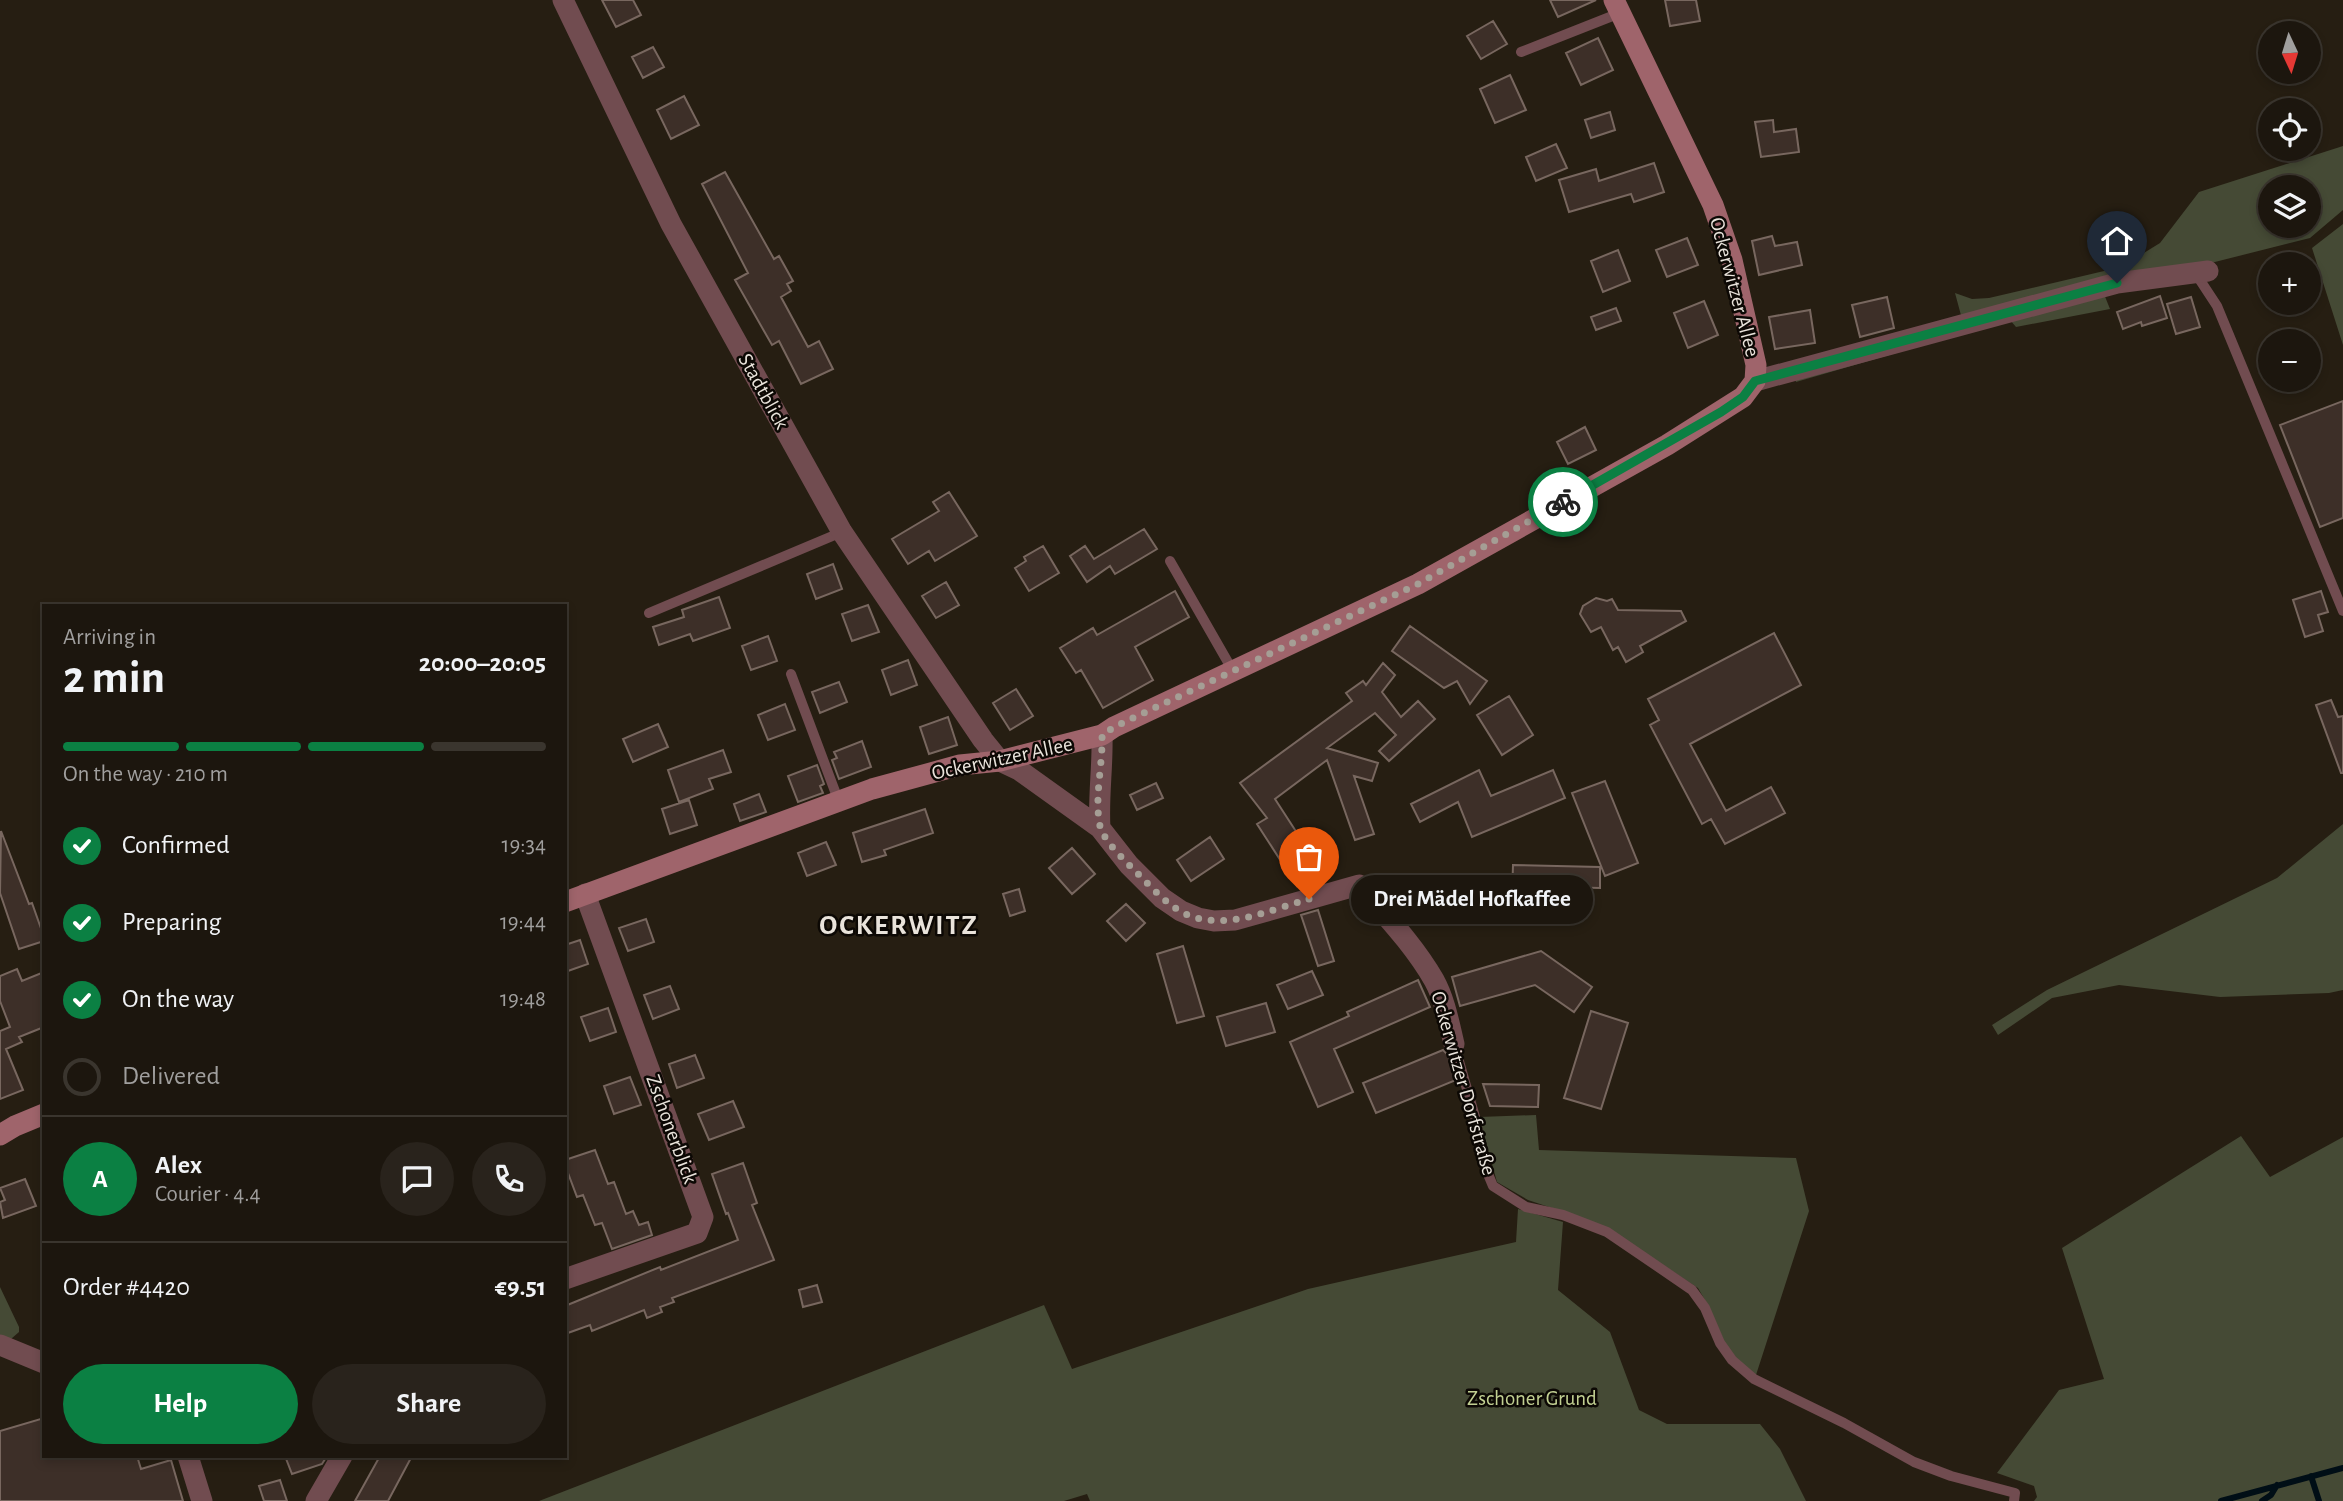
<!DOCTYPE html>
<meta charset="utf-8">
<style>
body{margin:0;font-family:"Alegreya Sans",sans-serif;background:#29231c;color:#f1f3f6;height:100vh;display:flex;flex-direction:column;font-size:26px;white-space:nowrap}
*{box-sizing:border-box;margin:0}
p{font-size:23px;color:#a09f9e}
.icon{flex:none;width:38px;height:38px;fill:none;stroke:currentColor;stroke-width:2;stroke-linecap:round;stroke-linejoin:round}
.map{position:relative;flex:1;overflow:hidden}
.side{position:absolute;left:42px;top:604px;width:525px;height:854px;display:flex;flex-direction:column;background:#1c160e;border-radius:0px;box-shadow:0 4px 10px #0003,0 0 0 2px #3a352e}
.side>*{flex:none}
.needle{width:46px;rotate:176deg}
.fabs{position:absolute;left:2258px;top:21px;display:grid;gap:14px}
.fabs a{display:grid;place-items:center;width:63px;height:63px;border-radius:50%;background:#1c160e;box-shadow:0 4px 10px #0003,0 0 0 2px #3a352e;font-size:35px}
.pin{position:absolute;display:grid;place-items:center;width:60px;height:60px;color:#fff;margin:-72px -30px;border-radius:50% 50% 50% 0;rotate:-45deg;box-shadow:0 0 7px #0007}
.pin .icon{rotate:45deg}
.courier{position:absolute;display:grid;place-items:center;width:70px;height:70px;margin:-35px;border:5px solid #0b8043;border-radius:50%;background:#fff;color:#222;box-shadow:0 2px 9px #0007}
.bubble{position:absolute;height:49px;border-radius:24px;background:#1c160e;box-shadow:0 4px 10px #0003,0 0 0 2px #3a352e;font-size:23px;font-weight:600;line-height:49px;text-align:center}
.headline em{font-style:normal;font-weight:600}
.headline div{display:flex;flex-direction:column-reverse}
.headline{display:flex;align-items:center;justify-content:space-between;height:119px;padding:0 21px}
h1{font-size:46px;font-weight:600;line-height:52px}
.bar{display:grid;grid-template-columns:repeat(4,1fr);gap:10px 7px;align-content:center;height:84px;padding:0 21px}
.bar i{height:9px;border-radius:5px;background:#3a352e}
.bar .selected{background:#0b8043}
.bar p{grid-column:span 4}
.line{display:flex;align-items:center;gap:18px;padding:0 21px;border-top:2px solid #3a352e}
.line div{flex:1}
.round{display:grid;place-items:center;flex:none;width:74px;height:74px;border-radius:37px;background:#29231c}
ol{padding:0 21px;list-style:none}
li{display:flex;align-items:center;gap:21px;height:77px}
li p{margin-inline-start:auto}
li .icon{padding:7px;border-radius:50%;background:#0b8043;color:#fff;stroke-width:4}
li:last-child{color:#a09f9e}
li i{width:38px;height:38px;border:4px solid #3a352e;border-radius:50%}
.cta{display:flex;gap:14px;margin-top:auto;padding:14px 21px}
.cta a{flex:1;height:80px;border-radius:42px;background:#0b8043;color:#fff;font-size:28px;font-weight:600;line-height:80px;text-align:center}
.cta a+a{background:#29231c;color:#f1f3f6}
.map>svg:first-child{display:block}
</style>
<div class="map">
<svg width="2343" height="1501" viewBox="0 0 2343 1501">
<rect width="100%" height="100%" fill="#261e12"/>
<path fill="#454a35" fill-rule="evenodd" d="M2343 146V210L2310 238 2195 267 1962 319 1955 293 1972 299 1989 298 2121 267 2160 243 2199 192ZM2270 187H2308V226H2270Z
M2343 224V345L2312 248Z
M2104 294 2110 309 2016 327 2010 320 1796 382 1794 376Z
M2343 824V990L2329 993 2220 997 2119 985 2052 998 1998 1035 1992 1025 2047 990 2277 878Z
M1536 1115 1539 1150 1796 1158 1809 1211 1756 1375 1736 1358 1725 1343 1709 1307 1698 1288 1654 1259 1564 1212 1528 1200 1497 1182 1479 1117Z
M2241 1136 2270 1177 2343 1137V1501H2034L2037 1497 2034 1486 1997 1473 2059 1390 2104 1379 2062 1248Z
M1518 1209 1563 1222 1558 1290 1610 1332 1639 1410 1667 1424H1760L1780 1449 1806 1501H1090L1087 1494 1064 1501H539L1044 1305 1072 1369 1308 1289 1516 1242Z
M0 1287 19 1327V1332L11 1339 0 1336Z"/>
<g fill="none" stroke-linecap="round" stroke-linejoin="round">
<path stroke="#000e16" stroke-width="6" d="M2311 1476 2319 1501
M2221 1501 2343 1468
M2262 1501 2271 1495 2277 1485"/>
</g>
<path fill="#3d2f28" stroke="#78675f" stroke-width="2" d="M602 0H633L641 15 616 27Z
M1550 0H1596L1558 17Z
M1665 0H1696L1700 21 1670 26Z
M1493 21 1507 44 1481 59 1467 36Z
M1598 38 1613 70 1581 85 1566 53Z
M653 47 664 67 643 78 632 57Z
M1510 75 1526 110 1495 123 1480 89Z
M684 96 699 125 671 139 657 110Z
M1610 112 1615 130 1591 138 1585 120Z
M1773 120 1774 132 1796 129 1799 152 1761 157 1755 122Z
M1556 144 1567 168 1536 181 1526 157Z
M1654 163 1664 192 1634 202 1631 194 1569 212 1559 180 1596 169 1599 181Z
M725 172 774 259 779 256 793 281 787 284 791 291 781 297 808 347 819 341 833 369 801 384 779 341 772 345 735 280 748 273 702 184Z
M1772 236 1775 246 1797 242 1802 265 1759 275 1752 241Z
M1687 238 1698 265 1667 277 1656 250Z
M1618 250 1630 281 1603 292 1591 261Z
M2160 296 2167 318 2142 326 2141 322 2123 329 2117 312Z
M1887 297 1894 328 1860 337 1852 305Z
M2191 297 2200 327 2176 334 2167 304Z
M1704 301 1718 335 1688 348 1674 313Z
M1616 308 1621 321 1596 330 1591 317Z
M1810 310 1815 343 1775 349 1769 317Z
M2343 401V518L2320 527 2280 425Z
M1585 427 1596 450 1568 464 1557 442Z
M949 492 977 536 935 561 929 551 908 564 892 539 939 511 933 502Z
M1144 529 1157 549 1115 574 1110 566 1087 582 1070 556 1085 546 1094 559Z
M1043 546 1059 573 1029 591 1015 568 1026 561 1024 557Z
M833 564 842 589 816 599 807 574Z
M946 582 959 605 936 618 922 596Z
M1175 591 1189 617 1135 647 1153 680 1103 708 1081 670 1076 673 1060 648 1093 628 1097 635Z
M2321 591 2328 612 2318 615 2323 631 2305 637 2293 600Z
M719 597 730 628 693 641 690 634 659 645 653 627 684 617 682 610Z
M1596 598 1607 601 1612 599 1618 610 1681 611 1686 621 1640 646 1643 652 1626 662 1618 647 1613 650 1601 627 1591 632 1580 614 1583 606Z
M868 605 879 632 852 641 842 614Z
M1410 626 1487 681 1470 704 1457 681 1444 688 1392 651Z
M1774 633 1801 685 1690 744 1726 811 1771 787 1785 813 1725 844 1711 819 1702 824 1650 725 1659 720 1648 699Z
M768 636 777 661 751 670 742 646Z
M908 660 917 685 891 695 882 670Z
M1383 663 1395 675 1382 692 1401 717 1418 701 1435 719 1389 761 1379 751 1396 735 1375 713 1327 748 1378 763 1372 781 1354 776 1374 834 1355 840 1327 760 1275 799 1321 870 1297 886 1257 824 1267 818 1240 783 1352 701 1346 693 1363 681 1366 685Z
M839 682 847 702 820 713 812 692Z
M1016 689 1033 716 1010 730 993 703Z
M1509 696 1533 735 1502 755 1477 715Z
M2331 700 2338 717 2343 716V773H2341L2316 705Z
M785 704 795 730 768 740 758 715Z
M948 717 957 745 929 754 920 727Z
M658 724 668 747 633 762 623 739Z
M862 741 871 767 839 779 832 760 837 758 834 752Z
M723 750 731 772 709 779 713 789 679 802 668 770Z
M817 765 824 784 820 786 823 793 798 802 788 776Z
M1479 770 1491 796 1553 770 1565 798 1472 837 1458 802 1420 822 1411 804Z
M1605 781 1638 863 1605 876 1572 793Z
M1156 783 1163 798 1137 810 1130 795Z
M759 794 766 812 740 821 734 804Z
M689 800 697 825 670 834 662 809Z
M925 809 933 833 884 850 886 855 862 862 853 833Z
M1 831 29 904 32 903 44 937V941L19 949 0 893Z
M1210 837 1224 859 1191 881 1177 860Z
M826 842 836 865 807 876 798 853Z
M1072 848 1095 874 1072 894 1049 868Z
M1513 865 1600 867V888L1561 887V914H1543V898L1512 897Z
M1019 889 1025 911 1010 916 1003 894Z
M1126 904 1145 923 1126 941 1107 921Z
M1318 910 1334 961 1318 966 1301 915Z
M646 919 654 942 628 951 619 928Z
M580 940 588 964 565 972V945Z
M1183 946 1204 1016 1177 1023 1157 954Z
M1541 951 1592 987 1574 1012 1535 985 1460 1006 1452 977Z
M17 969 22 981 44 972V1027L19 1037 22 1042 6 1049 23 1090 0 1099V1031L10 1027 0 1001V976Z
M1312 971 1323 995 1288 1009 1277 985Z
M1418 980 1430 1007 1334 1049 1353 1092 1318 1107 1290 1042 1349 1016 1347 1012Z
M670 986 679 1009 653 1019 644 995Z
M1266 1003 1275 1032 1226 1046 1217 1017Z
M608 1008 616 1032 590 1041 581 1017Z
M1591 1011 1628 1023 1601 1109 1564 1098Z
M1443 1050 1449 1056 1456 1080 1376 1113 1363 1083Z
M695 1055 704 1078 677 1088 669 1064Z
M630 1077 641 1105 614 1114 604 1086Z
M1483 1084 1539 1085 1538 1107 1490 1106Z
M733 1101 744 1127 709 1140 698 1114Z
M595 1150 608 1184 614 1182 626 1214 633 1211 639 1225 648 1222 652 1235 612 1249 602 1223 595 1225 583 1195 577 1197 565 1165V1160Z
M743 1163 757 1203 752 1205 774 1260 672 1298 674 1302 660 1307 662 1312 647 1318 644 1310 592 1331 590 1325 565 1334V1306L660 1267 661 1270 738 1240 728 1213 726 1214 712 1174Z
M25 1179 36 1206 3 1218 0 1202 5 1200 0 1188Z
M817 1285 822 1302 803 1307 799 1290Z
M44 1418V1456H137L141 1469 171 1460 183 1501H0V1431Z
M285 1456H327L322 1464 292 1474Z
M380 1456H412L388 1501H355Z
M280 1480 287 1501H264L259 1486Z"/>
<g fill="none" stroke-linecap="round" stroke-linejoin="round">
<path stroke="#714c50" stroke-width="10" d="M1521 52 1620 13
M2196 274 2217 306 2343 611
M1170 561 1233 671
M649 613 842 532
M791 674 839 802
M1454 1044 1475 1117 1485 1167 1493 1186 1526 1207 1563 1215 1607 1232 1692 1290 1705 1308 1720 1343 1732 1360 1754 1379 1844 1423 1914 1462 1951 1476 2015 1493 2014 1501"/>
<path stroke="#714c50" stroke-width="21" d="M563 0 671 224 842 532 983 740 1000 761 1019 770 1100 828 1129 865 1162 898 1181 911 1198 918 1214 921 1235 920 1359 885C1385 915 1414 945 1434 980 1445 1000 1449 1023 1454 1044
M1755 381 2117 283 2208 271
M1100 828C1098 797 1103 766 1102 735
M565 1279 697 1233 703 1217 585 894
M0 1345 44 1363
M188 1456 202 1501
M316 1501 342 1456"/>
<path stroke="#9f646b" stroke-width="21" d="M565 902 872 789 960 765 1000 761 1102 735 1114 727 1418 584 1667 445 1743 397 1755 381 1756 365 1732 260 1713 205 1614 0
M0 1135 15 1126 44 1114"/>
</g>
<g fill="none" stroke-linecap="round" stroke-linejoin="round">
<path stroke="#a59e95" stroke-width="7" stroke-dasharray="0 12.6" d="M1309 899C1269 910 1220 934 1180 911 1163 901 1150 885 1136 872 1126 862 1103 840 1100 826 1094 797 1103 765 1102 735L1114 727 1418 584 1563 502"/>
<path stroke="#0b8043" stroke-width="9" d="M1563 502 1721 412 1743 397 1755 381 2117 283"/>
</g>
<g text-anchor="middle" stroke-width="5" stroke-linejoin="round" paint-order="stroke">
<g font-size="21" fill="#e9e3db" stroke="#0c0804">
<text transform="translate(1735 287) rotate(75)" y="7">Ockerwitzer Allee</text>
<text transform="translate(764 391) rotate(61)" y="7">Stadtblick</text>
<text transform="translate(1002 758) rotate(-12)" y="7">Ockerwitzer Allee</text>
<text transform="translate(1464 1083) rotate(74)" y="7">Ockerwitzer Dorfstraße</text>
<text transform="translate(672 1129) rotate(70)" y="7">Zschonerblick</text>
</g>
<g font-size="21" fill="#c2d092" stroke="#0c0804">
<text x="1532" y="1405">Zschoner Grund</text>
</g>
<g font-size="28" font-weight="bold" letter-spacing="2" fill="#e9e3db" stroke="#0c0804">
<text x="899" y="934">OCKERWITZ</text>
</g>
</g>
</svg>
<div class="fabs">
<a><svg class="needle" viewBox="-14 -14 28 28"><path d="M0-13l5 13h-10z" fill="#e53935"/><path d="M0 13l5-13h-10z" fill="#a09f9e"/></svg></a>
<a><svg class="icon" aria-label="locate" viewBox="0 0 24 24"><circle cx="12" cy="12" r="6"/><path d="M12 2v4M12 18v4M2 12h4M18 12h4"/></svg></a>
<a><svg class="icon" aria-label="layers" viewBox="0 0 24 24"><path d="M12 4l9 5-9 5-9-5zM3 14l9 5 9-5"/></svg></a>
<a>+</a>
<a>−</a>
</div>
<div class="pin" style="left:1309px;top:899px;background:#ea580c"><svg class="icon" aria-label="bag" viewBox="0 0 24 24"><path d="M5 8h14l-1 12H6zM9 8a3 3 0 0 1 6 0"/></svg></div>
<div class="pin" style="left:2117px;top:283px;background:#1f2937"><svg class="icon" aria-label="home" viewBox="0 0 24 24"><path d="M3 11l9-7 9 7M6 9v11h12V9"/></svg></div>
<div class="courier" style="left:1563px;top:502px"><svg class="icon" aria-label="bike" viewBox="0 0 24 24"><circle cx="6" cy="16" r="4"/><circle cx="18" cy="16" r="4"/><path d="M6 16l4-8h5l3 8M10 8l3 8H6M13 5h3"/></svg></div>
<div class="bubble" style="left:1351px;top:875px;width:242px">Drei Mädel Hofkaffee</div>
<section class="side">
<div class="headline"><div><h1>2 min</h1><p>Arriving in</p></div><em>20:00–20:05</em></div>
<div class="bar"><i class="selected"></i><i class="selected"></i><i class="selected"></i><i></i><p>On the way · 210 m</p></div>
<ol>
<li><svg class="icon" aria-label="check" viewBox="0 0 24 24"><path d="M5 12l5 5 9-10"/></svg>Confirmed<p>19:34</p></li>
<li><svg class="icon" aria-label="check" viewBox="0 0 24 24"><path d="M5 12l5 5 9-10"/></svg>Preparing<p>19:44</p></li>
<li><svg class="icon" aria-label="check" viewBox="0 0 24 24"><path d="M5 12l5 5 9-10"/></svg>On the way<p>19:48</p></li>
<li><i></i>Delivered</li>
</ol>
<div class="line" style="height:126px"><b class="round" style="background:#0b8043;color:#fff">A</b><div><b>Alex</b><p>Courier · 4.4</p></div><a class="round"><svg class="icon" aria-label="chat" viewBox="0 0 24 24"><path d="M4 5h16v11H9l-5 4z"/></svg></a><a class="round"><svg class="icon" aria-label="phone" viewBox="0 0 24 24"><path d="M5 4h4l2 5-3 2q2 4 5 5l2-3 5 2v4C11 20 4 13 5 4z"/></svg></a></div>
<div class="line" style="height:91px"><div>Order #4420</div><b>€9.51</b></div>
<div class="cta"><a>Help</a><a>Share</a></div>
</section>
</div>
